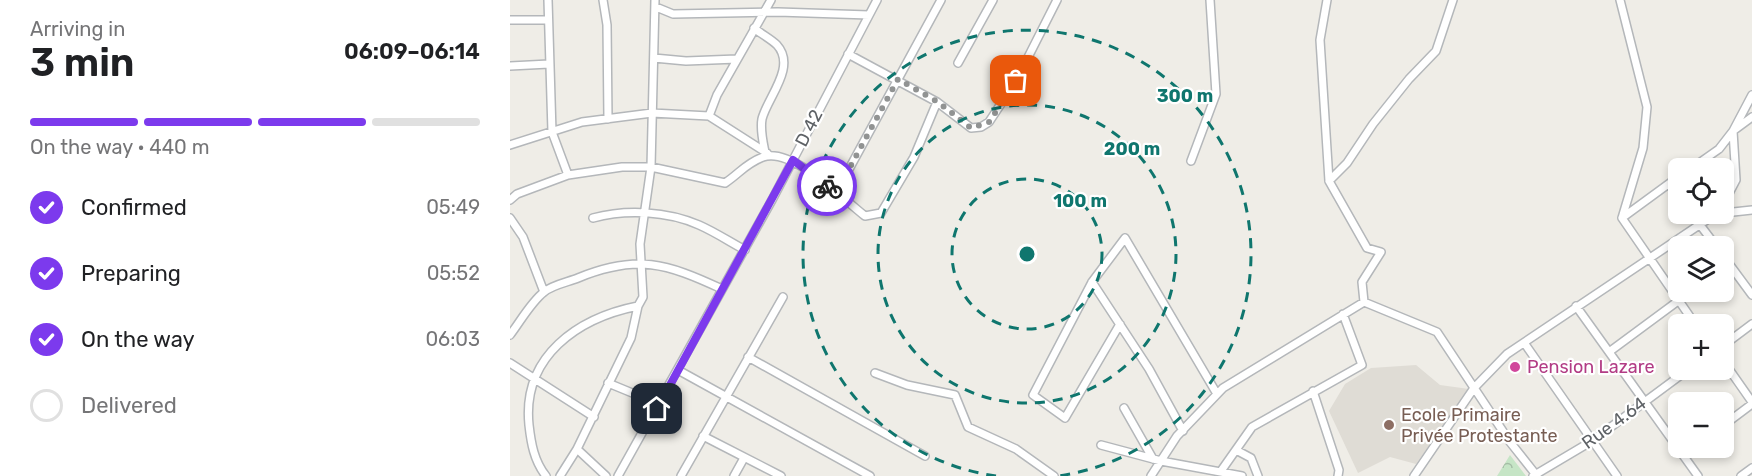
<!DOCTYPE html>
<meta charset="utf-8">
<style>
body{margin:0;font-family:Rubik,sans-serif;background:#f2f2f2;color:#202124;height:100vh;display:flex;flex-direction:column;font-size:22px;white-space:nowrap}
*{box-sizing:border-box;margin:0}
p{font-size:20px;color:#757577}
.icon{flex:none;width:33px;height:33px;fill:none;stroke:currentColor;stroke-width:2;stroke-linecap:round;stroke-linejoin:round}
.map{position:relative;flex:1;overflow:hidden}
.drawer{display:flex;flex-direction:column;background:#fff;width:510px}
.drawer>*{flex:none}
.controls{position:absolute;left:1158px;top:158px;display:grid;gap:12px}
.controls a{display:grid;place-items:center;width:66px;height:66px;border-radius:9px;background:#fff;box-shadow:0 3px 9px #0003;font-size:30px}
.pin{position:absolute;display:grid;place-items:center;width:51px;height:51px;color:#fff;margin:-26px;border-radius:12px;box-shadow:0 3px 9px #0006}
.courier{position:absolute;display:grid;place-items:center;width:60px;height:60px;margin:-30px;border:4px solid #7c3aed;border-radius:50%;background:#fff;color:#222;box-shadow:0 2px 8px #0007}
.summary em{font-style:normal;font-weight:600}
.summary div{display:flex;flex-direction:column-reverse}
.summary{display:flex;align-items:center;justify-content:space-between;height:102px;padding:0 30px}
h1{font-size:39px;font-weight:600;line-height:45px}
.bar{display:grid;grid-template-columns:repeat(4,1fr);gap:9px 6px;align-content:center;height:72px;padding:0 30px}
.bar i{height:8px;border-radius:4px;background:#e0e0e0}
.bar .current{background:#7c3aed}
.bar p{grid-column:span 4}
ol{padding:0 30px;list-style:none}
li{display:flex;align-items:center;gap:18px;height:66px}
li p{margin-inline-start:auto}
li .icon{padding:6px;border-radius:50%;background:#7c3aed;color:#fff;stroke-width:4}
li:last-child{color:#757577}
li i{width:33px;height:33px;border:3px solid #e0e0e0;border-radius:50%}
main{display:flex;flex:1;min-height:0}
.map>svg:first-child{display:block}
</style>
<main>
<section class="drawer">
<div class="summary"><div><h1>3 min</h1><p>Arriving in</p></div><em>06:09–06:14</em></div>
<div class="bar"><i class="current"></i><i class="current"></i><i class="current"></i><i></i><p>On the way · 440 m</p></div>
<ol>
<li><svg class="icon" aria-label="check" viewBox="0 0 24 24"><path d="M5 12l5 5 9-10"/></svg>Confirmed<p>05:49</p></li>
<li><svg class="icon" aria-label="check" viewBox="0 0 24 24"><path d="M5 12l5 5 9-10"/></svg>Preparing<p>05:52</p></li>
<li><svg class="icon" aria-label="check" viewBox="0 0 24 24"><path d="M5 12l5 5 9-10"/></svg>On the way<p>06:03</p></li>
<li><i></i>Delivered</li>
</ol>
</section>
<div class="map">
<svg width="1242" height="476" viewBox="0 0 1242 476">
<defs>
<pattern id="forest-crowns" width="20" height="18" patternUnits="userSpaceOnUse" patternTransform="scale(1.5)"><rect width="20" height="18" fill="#c6e5c6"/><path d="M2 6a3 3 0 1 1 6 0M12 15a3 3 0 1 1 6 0" fill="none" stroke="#a4bda5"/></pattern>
</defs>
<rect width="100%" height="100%" fill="#efede7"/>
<path fill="#dfdcd5" d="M906 365 930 385 959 389 906 464 880 457 848 473 819 411 835 384 861 368Z"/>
<path fill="url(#forest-crowns)" d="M1000 455 1016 476H987Z"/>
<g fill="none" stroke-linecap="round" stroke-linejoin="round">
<g stroke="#b4b7ba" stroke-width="10">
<path id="minor" d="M38 0 42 132 58 175
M93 0 97 25 98 119
M817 0 810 40 819 181 857 248 871 252 852 282 854 302
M1110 0 1137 107 1133 148 1112 218
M146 7 163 14 268 12 359 15
M0 20H38
M244 28C251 34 261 39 267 45 287 67 257 98 252 119 250 130 253 142 255 152
M338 54 427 102 461 128 471 127 479 122 506 81 547 0
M144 58 176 61 227 59
M448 63 483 0
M0 66 39 64
M199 116 257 153
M0 145 72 122 142 113 199 116 207 95 261 0
M681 161 706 94 700 0
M1182 168 1209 149 1223 131 1242 95
M819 181 837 163 863 124 899 79 926 51 943 0
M1159 184 1168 196
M326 193 431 0
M0 200 7 194 58 175 112 167H141L215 183C230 173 235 164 253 157 282 147 333 199 355 216L371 213 404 157 427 102
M1214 203 1226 180 1223 131 1242 117
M1181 213 1206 246
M1214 213 1242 210
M0 218 13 237 34 292
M83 218C116 209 157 211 189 225 205 232 220 242 235 250
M1112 218 1185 324
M1112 218 1168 177
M1214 257 1242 295
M582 282 639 369 673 431
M1066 306 1188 476
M610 324 555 418 523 395 582 282 615 238 707 394
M0 335C10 322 21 302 34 292 42 285 58 282 68 278 127 254 156 263 212 289
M1015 344 1107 476
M1214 345 1242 324
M1099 352 1168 301
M238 357 415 456
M1214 362 1242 402
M0 363 84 417
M168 370 360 476
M365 373 397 385 445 395 458 427 506 449 544 476
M98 383 132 397 147 409
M803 391 829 470 828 476
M614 408 643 459
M1214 425 1242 404
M193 436 271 476
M591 445 651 461 732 476
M67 449 121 338 128 306 133 297 130 244 141 167 145 0
M726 450 741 458 748 476
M1172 454 1182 447
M711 471 742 427 852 365 833 314
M36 476C24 461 21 443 19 425 12 356 68 318 128 306
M50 476 67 449 96 476
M108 476 262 200 367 0
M171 476 273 297
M224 476 234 458
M641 476 667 436 713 388 854 302 927 332 1000 442 1027 476
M904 476 964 388 997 354 1207 213
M1023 476 1082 441 1179 369
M1231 476 1242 468"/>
</g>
<use href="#minor" stroke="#fff" stroke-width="7"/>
</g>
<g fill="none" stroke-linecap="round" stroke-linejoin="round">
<path stroke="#919393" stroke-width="6" stroke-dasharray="0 10.8" d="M317 186 326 193 388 79 428 102 461 128 479 122 506 81"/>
<path stroke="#7c3aed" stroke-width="8" d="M147 409 283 160 317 186"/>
</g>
<g fill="none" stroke="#0f766e" stroke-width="3" stroke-dasharray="10 8">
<circle cx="517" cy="254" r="75"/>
<circle cx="517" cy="254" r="149"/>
<path d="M486 476A224 224 0 1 1 548 476"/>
</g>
<circle fill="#d1479c" stroke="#fff" stroke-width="2" cx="1005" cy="367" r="6"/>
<circle fill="#8d6e63" stroke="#fff" stroke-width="2" cx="879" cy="425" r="6"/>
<g text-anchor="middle" stroke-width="4.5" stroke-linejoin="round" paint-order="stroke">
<g font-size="18" fill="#5e6266" stroke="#fff">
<text transform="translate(299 128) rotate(-63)" y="6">D 42</text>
<text transform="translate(1104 423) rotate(-36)" y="6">Rue 4.64</text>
</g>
<g font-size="18" fill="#b23c85" stroke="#fff" text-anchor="start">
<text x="1017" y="373">Pension Lazare</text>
</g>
<g font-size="18" fill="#785e54" stroke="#fff" text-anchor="start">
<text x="891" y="421">Ecole Primaire<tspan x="891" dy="21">Privée Protestante</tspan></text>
</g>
</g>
<circle cx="517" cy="254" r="9" fill="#0f766e" stroke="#fff" stroke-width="3"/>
<g font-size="18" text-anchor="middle" font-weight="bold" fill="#0f766e" stroke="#fff" stroke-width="4.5" stroke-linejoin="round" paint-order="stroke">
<text x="675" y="102">300 m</text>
<text x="622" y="155">200 m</text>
<text x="570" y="207">100 m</text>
</g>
</svg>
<div class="controls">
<a><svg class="icon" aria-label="locate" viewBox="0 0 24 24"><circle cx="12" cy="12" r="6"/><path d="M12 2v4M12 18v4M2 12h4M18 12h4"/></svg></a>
<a><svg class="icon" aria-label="layers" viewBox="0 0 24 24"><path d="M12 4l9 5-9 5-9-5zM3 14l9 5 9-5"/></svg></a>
<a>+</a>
<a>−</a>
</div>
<div class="pin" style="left:506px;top:81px;background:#ea580c"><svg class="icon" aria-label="bag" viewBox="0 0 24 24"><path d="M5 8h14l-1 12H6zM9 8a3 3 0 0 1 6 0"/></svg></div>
<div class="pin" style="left:147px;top:409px;background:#1f2937"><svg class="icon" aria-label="home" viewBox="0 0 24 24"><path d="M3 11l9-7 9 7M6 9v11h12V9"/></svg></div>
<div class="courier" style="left:317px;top:186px"><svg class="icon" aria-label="bike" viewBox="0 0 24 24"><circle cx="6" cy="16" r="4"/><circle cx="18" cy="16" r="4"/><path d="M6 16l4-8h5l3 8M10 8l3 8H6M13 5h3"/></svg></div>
</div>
</main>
